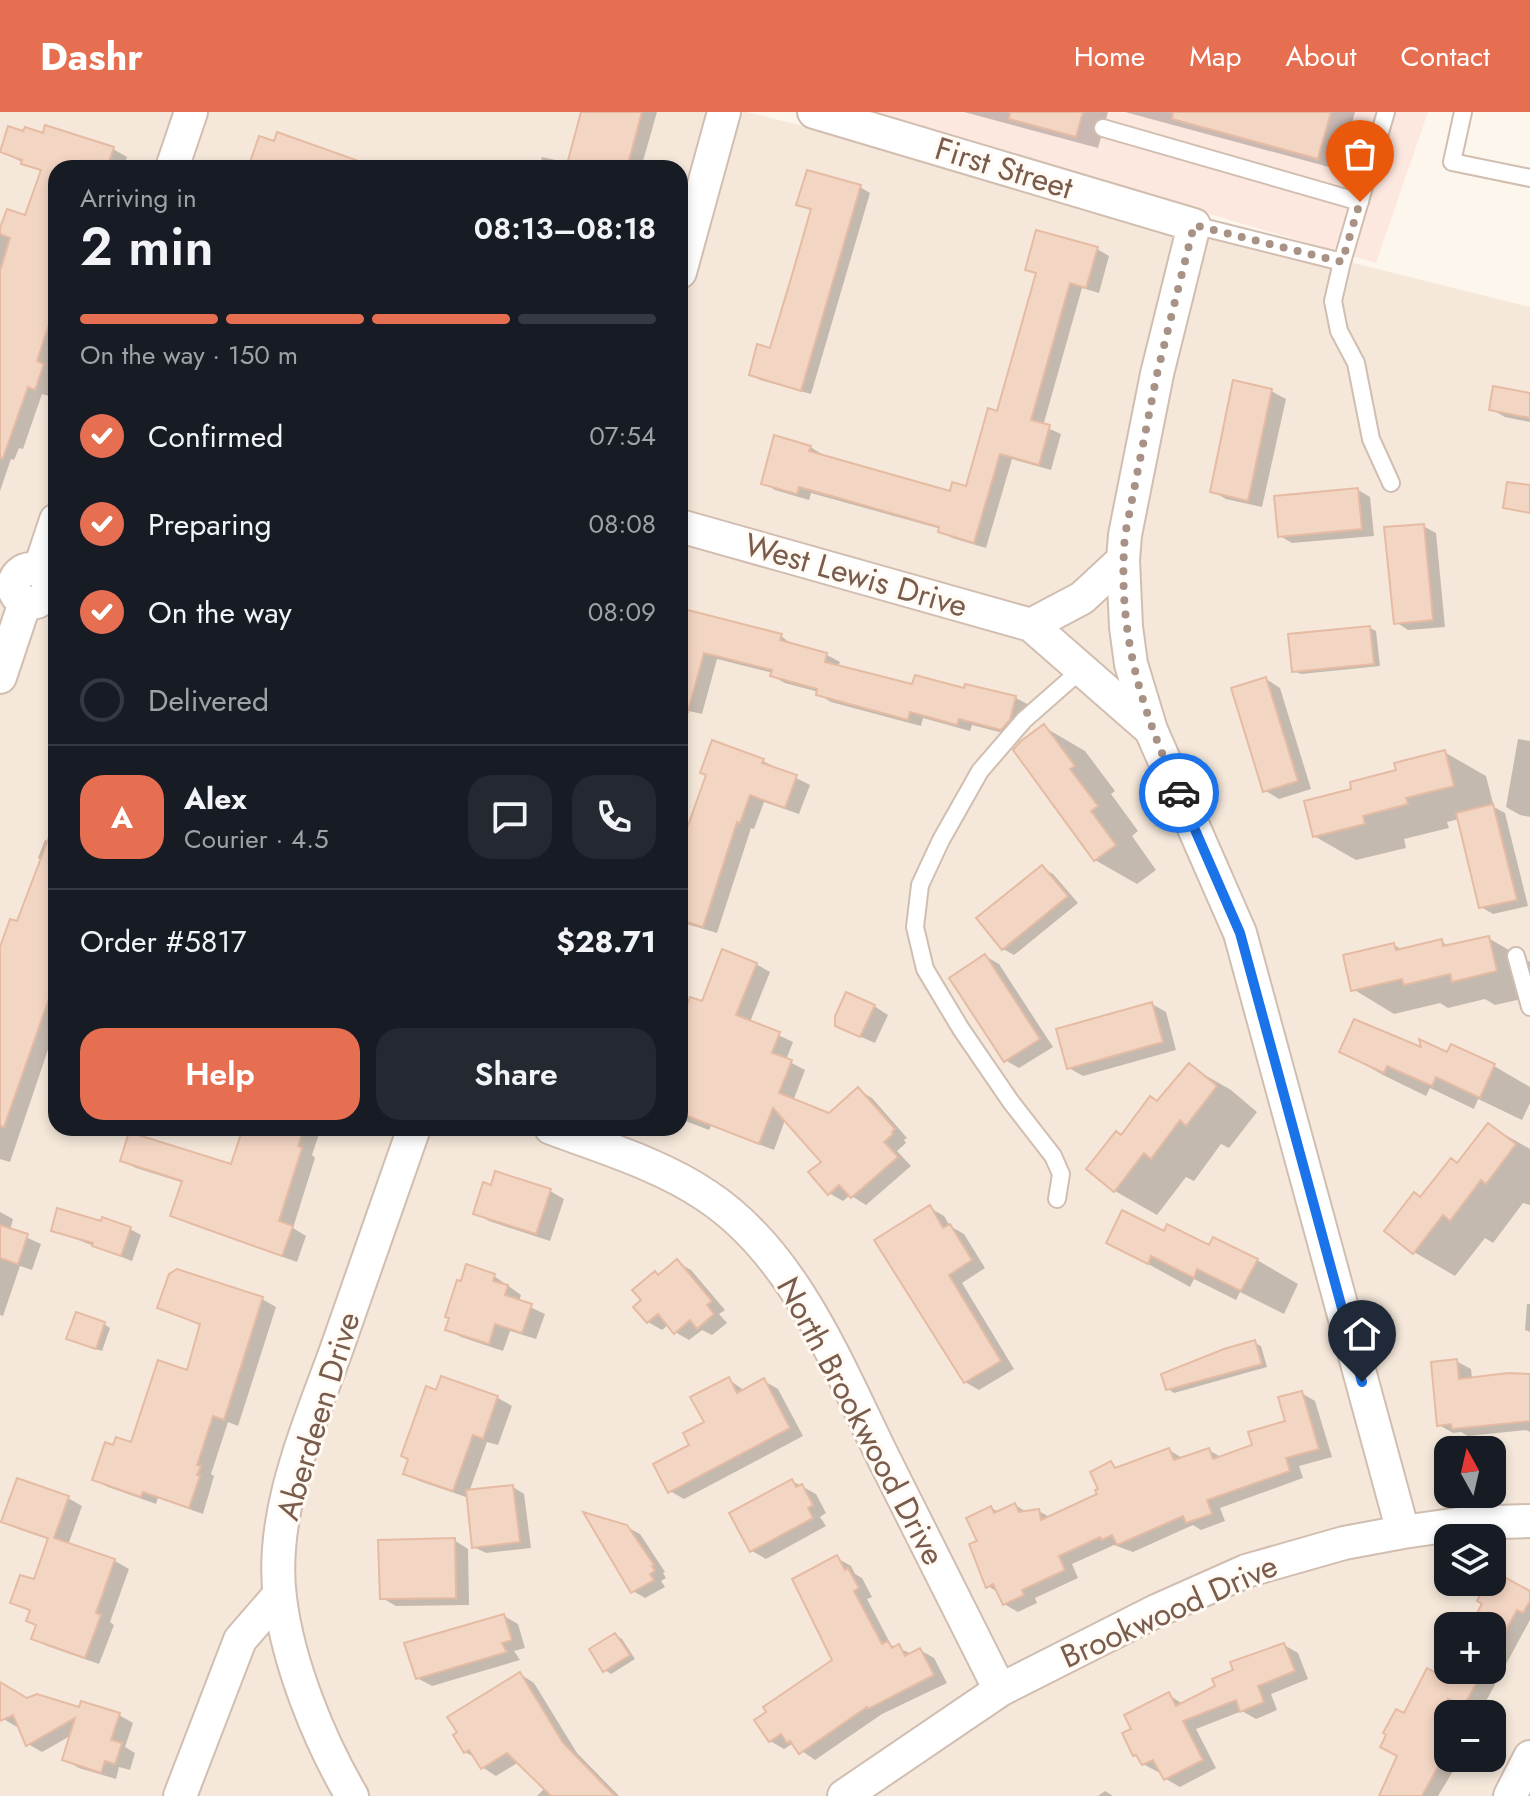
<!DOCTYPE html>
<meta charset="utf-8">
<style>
body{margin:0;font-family:Jost,sans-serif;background:#242831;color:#f1f3f6;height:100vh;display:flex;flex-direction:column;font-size:30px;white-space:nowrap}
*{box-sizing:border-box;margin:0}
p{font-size:26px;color:#9ea1a6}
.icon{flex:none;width:44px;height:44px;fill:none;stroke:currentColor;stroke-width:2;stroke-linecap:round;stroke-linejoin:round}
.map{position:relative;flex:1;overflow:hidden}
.details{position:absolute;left:48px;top:48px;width:640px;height:976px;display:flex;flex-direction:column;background:#171b24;border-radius:24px;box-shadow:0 4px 12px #0003}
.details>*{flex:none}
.needle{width:52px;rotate:352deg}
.fabs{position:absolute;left:1434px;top:1324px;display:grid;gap:16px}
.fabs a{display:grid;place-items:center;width:72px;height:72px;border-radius:16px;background:#171b24;box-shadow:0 4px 12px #0003;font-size:40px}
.pin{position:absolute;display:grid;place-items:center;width:68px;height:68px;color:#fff;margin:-82px -34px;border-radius:50% 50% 50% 0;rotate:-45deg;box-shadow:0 0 8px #0007}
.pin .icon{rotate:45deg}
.courier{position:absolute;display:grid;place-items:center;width:80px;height:80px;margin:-40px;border:6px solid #1a73e8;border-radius:50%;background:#fff;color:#222;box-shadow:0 2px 10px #0007}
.head em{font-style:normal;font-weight:600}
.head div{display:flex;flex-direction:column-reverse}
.head{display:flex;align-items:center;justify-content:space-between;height:136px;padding:0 32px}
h1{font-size:52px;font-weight:600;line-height:60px}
.bar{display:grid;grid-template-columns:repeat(4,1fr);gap:12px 8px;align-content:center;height:96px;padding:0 32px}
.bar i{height:10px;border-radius:6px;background:#363941}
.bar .current{background:#e76f51}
.bar p{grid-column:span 4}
.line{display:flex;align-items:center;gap:20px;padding:0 32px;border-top:2px solid #363941}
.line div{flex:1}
.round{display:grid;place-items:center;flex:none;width:84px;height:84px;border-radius:24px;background:#242831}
ol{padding:0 32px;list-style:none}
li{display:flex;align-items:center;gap:24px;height:88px}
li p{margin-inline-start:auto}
li .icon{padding:8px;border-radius:50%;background:#e76f51;color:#fff;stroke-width:4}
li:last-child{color:#9ea1a6}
li i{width:44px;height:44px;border:4px solid #363941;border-radius:50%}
.primary-button{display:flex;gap:16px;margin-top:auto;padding:16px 32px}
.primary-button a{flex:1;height:92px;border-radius:24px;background:#e76f51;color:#fff;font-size:32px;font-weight:600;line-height:92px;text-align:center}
.primary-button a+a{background:#242831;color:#f1f3f6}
header{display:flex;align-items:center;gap:48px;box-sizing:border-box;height:112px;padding:0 40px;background:#e76f51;color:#fff}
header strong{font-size:38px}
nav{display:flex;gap:44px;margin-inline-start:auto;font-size:28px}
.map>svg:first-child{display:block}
</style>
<header>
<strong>Dashr</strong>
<nav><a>Home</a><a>Map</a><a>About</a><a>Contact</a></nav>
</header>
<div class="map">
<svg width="1530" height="1684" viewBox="0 0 1530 1684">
<rect width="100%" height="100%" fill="#fdf6ec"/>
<path fill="#f5e8da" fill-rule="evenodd" d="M0 0H747L1530 195V1684H0ZM56 56H680V1016H56ZM1448 1338H1492V1382H1448ZM1448 1426H1492V1470H1448ZM1448 1514H1492V1558H1448ZM1448 1602H1492V1646H1448Z"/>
<path fill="#fde8e0" d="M874 0H1428L1376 151 941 23Z"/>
<path fill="#0003" d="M583 0H657L641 56H539L542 45 569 51Z
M964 0H1108L1098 36Z
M1125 0H1355L1340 58Z
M113 37 127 45 123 56H56V240L50 258 56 263 49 284 42 282 23 337 19 336 14 348 11 347 0 379V122L26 106 42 60 2 40Z
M860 75 870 81 811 282 760 268 751 262 772 239 812 99 799 92Z
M1097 137 1109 144 1099 181 1082 176 1043 314 1061 322 1051 358 1012 347 986 436 952 426 940 419 941 417 811 381 809 388 775 378 763 371 810 335 822 342 821 345 951 381 967 377 998 301 1038 163 1027 157Z
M1271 279 1286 287 1262 395 1226 387 1212 379Z
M1530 283V310L1505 305 1491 297Z
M1358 378 1370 385 1374 424 1292 431 1280 424Z
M1423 414 1436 421 1445 515 1408 518 1396 510Z
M680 498 781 524 793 533 827 543 840 550 838 555 913 575 1016 586 1029 593 1022 615 1015 624 972 613 970 619 923 606 921 614 831 590 818 582 819 580 785 571 772 564 773 561 717 547 702 602 680 597Z
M1370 516 1376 519 1380 554 1301 562 1294 559Z
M1266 567 1280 576 1311 677 1279 687 1264 678Z
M56 606V630L49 626Z
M1044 615 1085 639 1115 679 1111 682 1138 719 1132 724 1156 758 1137 772 1095 748Z
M1518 627 1530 629V705L1520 703 1506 695Z
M1444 640 1486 664 1494 695 1505 701 1528 794 1493 802 1481 795 1459 707 1447 710 1449 716 1404 727 1406 736 1356 748 1314 724 1353 678Z
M763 649 810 673 799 702 764 690 754 717 751 716 717 821 680 810V745Z
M45 728 56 733V914L10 1050 0 1047V841L18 812 42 748 38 746Z
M1042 756 1053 762 1078 791 1014 843 1003 837Z
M1488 826 1530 850V885L1495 893 1485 887 1448 896 1440 891 1394 902 1353 877 1394 833 1403 838 1441 829 1450 835Z
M680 833 686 836 680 853Z
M985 844 999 852 1053 935 1019 956 1005 948Z
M756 852 770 860 750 910 793 930 786 948 805 958 793 989 829 1003 858 978 872 986 907 1026 904 1028 906 1031 897 1039 911 1054 866 1093 850 1083 843 1089 829 1081 823 1050 785 1008 774 1038 711 1014 709 1018 680 1007V912Z
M1152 892 1166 900 1176 938 1083 964 1069 956Z
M874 894 888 903 875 931 852 921Z
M1452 935 1494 954 1530 975V991L1522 1008 1478 987 1474 997 1430 976 1426 984 1383 963 1341 939H1424L1448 943Z
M1189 954 1231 978 1257 1000 1229 1036 1221 1032 1194 1069 1186 1065 1157 1103 1115 1079 1088 1056 1159 991Z
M1488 1013 1530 1037V1093L1523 1091 1493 1131 1485 1126 1455 1164 1414 1140 1421 1087 1459 1053Z
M245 1016H321L312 1043 315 1046 293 1116 306 1124 297 1150 187 1111 173 1103 184 1071 136 1056 122 1048 232 1055Z
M550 1079 564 1087 550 1129 489 1109 475 1101Z
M930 1096 944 1104 950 1114 964 1122 985 1156 962 1171 1014 1257 979 1278 965 1270Z
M0 1100 13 1107 10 1118 41 1132 32 1158 20 1154 3 1204 0 1203Z
M130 1117 141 1123 132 1149 53 1118Z
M1165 1122 1257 1148 1298 1172 1284 1202 1240 1180 1236 1188 1194 1167 1190 1175 1108 1130Z
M677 1150 691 1158 725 1198 719 1202 727 1211 712 1223 702 1218 689 1228 675 1220 669 1212 662 1218 648 1210 644 1189 660 1164Z
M494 1164 521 1183 519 1190 545 1202 536 1227 510 1219 503 1239 461 1225 447 1217 451 1206Z
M262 1187 276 1195 238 1314 228 1310 211 1362 214 1364 203 1402 158 1386 156 1392 108 1375 94 1367 115 1336 132 1332 188 1260 201 1214 160 1195Z
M1527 1192H1530V1220L1525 1218Z
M104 1212 110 1216 102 1239 75 1230Z
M1255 1231 1261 1234 1267 1255 1174 1281 1168 1277Z
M1456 1249 1471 1257 1472 1267 1530 1264V1320L1526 1318 1468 1324 1461 1320 1453 1321 1439 1313Z
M442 1266 498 1286 512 1294 498 1333 487 1330 469 1380 513 1375 524 1382 531 1436 486 1441 474 1435 469 1386 419 1369 405 1361Z
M728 1267 745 1279 764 1269 778 1277 803 1324 684 1387 670 1379Z
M1301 1281 1315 1289 1332 1345 1299 1354 1303 1366 1220 1396 1225 1409 1201 1418 1193 1413 1133 1440 1114 1433 1072 1452 1078 1466 1035 1486 1037 1491 1018 1500 1004 1492 999 1481 988 1474 979 1430 991 1396 999 1400 1015 1393 1028 1401 1039 1399 1051 1406 1099 1383 1111 1352 1120 1357 1169 1338 1184 1347 1208 1338 1223 1346 1255 1334 1287 1311Z
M792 1369 816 1382 826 1401 820 1405 826 1414 766 1447 752 1439Z
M68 1386 82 1394 68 1433 115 1449 129 1457 110 1510 114 1513 99 1552 47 1534 33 1526 38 1514 31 1500 13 1490 35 1470 50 1428 18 1417 4 1409Z
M627 1415 640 1422 665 1460 663 1461 666 1466 661 1469 665 1475 645 1486 633 1479Z
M454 1428 468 1437 469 1493 396 1494 382 1486Z
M837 1446 851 1454 855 1462 862 1466 872 1485 867 1487 891 1533 912 1542 920 1538 934 1546 947 1571 882 1602 815 1648 792 1632 784 1637 770 1629 835 1549Z
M1494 1462 1530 1481V1508L1479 1602H1448V1646H1461L1438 1684H1381L1400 1644 1405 1604 1439 1565 1448 1548V1558H1492V1514H1471Z
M504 1504 518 1512 525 1536 514 1539 520 1548 432 1574 417 1566Z
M615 1523 622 1527 635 1547 611 1562 605 1558Z
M1284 1533 1298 1541 1308 1567 1271 1582 1277 1598 1256 1607 1242 1599 1196 1617 1216 1656 1180 1675 1166 1667 1161 1658 1158 1660 1143 1652 1135 1642 1134 1618 1169 1583 1184 1593Z
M520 1562 534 1571 577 1641 619 1684H537L545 1676 519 1650 496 1664 482 1655 476 1646 465 1640Z
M0 1572 27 1588 119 1603 133 1611 125 1635 135 1641 130 1658 119 1655 116 1667 79 1656 65 1648 72 1623 42 1640 28 1632 20 1614 17 1615 0 1605Z
M1105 1679 1113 1684H1098Z"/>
<path fill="#f3d5c3" stroke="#e6bba3" stroke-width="2" d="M581 0H642L627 56H566Z
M1010 0H1083L1076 25 1009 7Z
M1173 0H1331L1318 47 1172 7Z
M45 13 114 35 107 56H56V191L37 249 44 252 35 278 28 275 3 346H0V159L10 126 0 122V116L7 97 25 103 41 58 21 52 22 48 0 40 8 14 23 19 25 15 43 21Z
M277 20 370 53 369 56H248L259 24 274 29Z
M807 58 861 73 801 279 749 263 757 232 770 236 792 163 811 97 796 93Z
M1036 118 1098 135 1086 176 1070 171 1031 308 1050 313 1039 353 1000 342 974 431 938 420 939 415 835 385 799 375 797 382 761 372 774 323 811 334 809 339 950 379 952 370 966 374 988 296 997 299 1036 161 1025 158Z
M1233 268 1272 277 1248 389 1210 380Z
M1493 274 1530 281V306L1489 298Z
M1507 370 1530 373V401L1503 396Z
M1358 376 1362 417 1278 425 1274 384Z
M1424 412 1433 508 1394 512 1384 415Z
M680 496 782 522 780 528 827 541 825 550 912 572 915 563 964 576 965 572 1016 584 1010 608 1001 618 959 607 957 613 910 600 908 608 816 583 817 577 770 564 772 558 704 541 687 603 680 602Z
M1370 514 1374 552 1292 560 1288 522Z
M1266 565 1298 669 1263 680 1231 576Z
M1044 612 1075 654 1070 657 1098 694 1091 699 1116 733 1094 749 1013 638 1021 629Z
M712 628 764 647 762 651 797 663 785 696 750 683 740 711 737 710 703 815 680 808V736L706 663 700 661Z
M1445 638 1454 674 1406 686 1408 692 1363 704 1365 712 1313 725 1304 689 1351 677 1350 670 1396 658 1394 651Z
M1493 692 1517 788 1479 796 1456 701Z
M54 712H56V883L51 881 4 1015 0 1014V835L10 807 17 809Z
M1042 753 1068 784 1002 838 976 806Z
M1489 824 1497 859 1452 870 1450 862 1404 873 1402 867 1351 879 1343 843 1394 831 1396 838 1442 827 1443 834Z
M722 837 757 851 736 903 780 920 772 941 792 948 779 981 829 1001 858 975 895 1017 892 1020 893 1022 884 1030 898 1045 851 1086 839 1073 828 1083 808 1060 821 1050 773 996 759 1032 680 1001V911L690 885 702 889Z
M985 842 1040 927 1004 950 949 866Z
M846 880 875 893 860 925 835 914V904Z
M1152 890 1163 930 1067 957 1056 917Z
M1354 907 1421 935 1419 927 1447 940 1451 932 1495 952 1480 986 1436 965 1432 974 1387 954 1384 961 1339 940Z
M1189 951 1217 974 1186 1014 1180 1008 1151 1047 1144 1041 1114 1080 1086 1057 1116 1019 1121 1023 1150 984 1157 989Z
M1488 1011 1516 1032 1486 1072 1481 1068 1450 1109 1443 1103 1413 1142 1384 1119 1414 1080 1420 1085 1451 1046 1457 1051Z
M243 1016H304L298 1034 302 1036 279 1109 293 1114 282 1144 170 1104 182 1069 120 1049 129 1020 231 1052Z
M495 1059 551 1077 536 1122 473 1102 483 1070 491 1073Z
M930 1093 943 1116 950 1112 972 1148 949 1163 1001 1249 964 1271 874 1128Z
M57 1096 101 1109 102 1105 131 1115 121 1144 92 1134 93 1131 51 1119Z
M1122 1098 1164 1119 1167 1112 1209 1133 1213 1125 1258 1147 1241 1179 1197 1157 1194 1166 1151 1144 1148 1152 1106 1131Z
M0 1113 28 1122 18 1152 0 1146Z
M677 1147 712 1189 707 1193 714 1202 697 1217 690 1208 674 1222 658 1202 647 1211 633 1195 641 1188 632 1178 655 1159 658 1163Z
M466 1152 495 1162 493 1169 508 1173 505 1183 532 1192 522 1221 495 1212 489 1232 445 1218 449 1206 445 1205 457 1168 461 1169Z
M177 1157 263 1185 224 1308 213 1304 197 1353 201 1354 197 1363 200 1364 189 1396 143 1380 141 1385 92 1368 105 1330 113 1333 116 1325 131 1330 158 1248 187 1258 200 1212 157 1196 169 1162Z
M76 1200 105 1210 96 1237 66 1227Z
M1255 1228 1262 1252 1166 1278 1161 1262 1224 1237Z
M1457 1247 1459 1267 1508 1261 1530 1262V1309L1452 1317 1451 1312 1437 1314 1431 1250Z
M441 1264 498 1284 483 1327 473 1323 453 1379 403 1362 408 1347 401 1344 426 1274 436 1278Z
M729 1265 737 1281 764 1266 790 1316 668 1381 653 1352 689 1333 683 1321 704 1310 690 1285Z
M1302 1279 1319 1337 1286 1346 1290 1359 1207 1388 1212 1402 1186 1411 1183 1404 1117 1433 1112 1423 1102 1428 1100 1425 1059 1444 1065 1458 1022 1478 1024 1483 1003 1493 993 1472 986 1476 969 1432 977 1429 966 1406 991 1394 994 1401 1015 1391 1019 1400 1039 1397 1041 1408 1097 1382 1095 1378 1098 1377 1090 1360 1111 1349 1115 1356 1169 1336 1174 1348 1209 1336 1213 1347 1252 1333 1248 1320 1285 1309 1278 1285Z
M17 1366 69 1384 54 1426 115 1447 96 1501 101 1503 85 1546 31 1527 36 1513 26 1509 30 1498 10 1491 20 1463 34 1467 48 1426 1 1410Z
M792 1367 796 1375 802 1372 813 1393 808 1396 813 1406 750 1440 729 1401Z
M513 1373 520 1430 472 1436 466 1378Z
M583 1400 627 1413 654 1453 652 1454 655 1459 650 1462 654 1468 631 1481Z
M455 1426 456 1486 380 1487 378 1428Z
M837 1443 845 1458 848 1456 859 1476 854 1479 882 1532 888 1529 892 1536 899 1532 905 1544 920 1536 934 1563 868 1597 867 1595 799 1642 790 1629 787 1631 781 1622 769 1630 754 1608 766 1600 763 1595 832 1548 792 1467Z
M1493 1459 1530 1479V1489L1523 1501 1517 1498 1506 1518 1476 1503 1482 1492 1477 1489 1487 1470H1492Z
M504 1502 512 1528 502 1531 507 1540 416 1567 404 1531Z
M615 1521 630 1543 603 1560 589 1537Z
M1284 1531 1295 1559 1258 1574 1264 1590 1240 1600 1236 1588 1183 1609 1203 1648 1164 1668 1153 1648 1142 1653 1136 1643 1133 1644 1122 1621 1131 1617 1124 1603 1169 1580 1176 1594 1215 1574 1212 1567 1233 1558 1230 1550Z
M1427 1556 1443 1565 1447 1558H1484L1463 1595 1448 1587V1636L1422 1684H1379L1397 1644 1380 1635 1386 1623 1383 1621 1396 1597 1404 1601Z
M520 1560 563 1631 615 1684H551L507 1641 481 1657 469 1638 464 1641 453 1623 457 1620 447 1605Z
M0 1570 27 1586 37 1582 79 1595 81 1589 120 1601 111 1628 122 1631 115 1652 105 1649 101 1661 62 1648 75 1606 26 1634 13 1603 0 1609Z"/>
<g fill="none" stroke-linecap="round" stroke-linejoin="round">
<g stroke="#d1beb0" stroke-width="20">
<path id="lane" d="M1463 0 1452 50 1530 66
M1103 16 1360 90
M1194 113 1342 150 1386 0
M1342 150 1333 189 1339 219 1356 251 1371 327 1391 371
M1516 844 1530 895
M1057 1087 1061 1062 1053 1044 1011 990 961 917 925 857 915 815 920 773 941 728 980 659 1024 608 1082 557"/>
</g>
<g stroke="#d1beb0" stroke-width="36">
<path id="street" d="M814 0 1194 113 1157 262 1125 423 1123 448 1126 515 1131 552 1151 618 1240 821 1403 1420
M172 56 191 0
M680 160 724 0
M680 414 1031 513 1082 486 1123 448
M14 474a17 17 0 1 1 34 0a17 17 0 1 1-34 0Z
M39 459 56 408
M1031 513 1151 618
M0 565 25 490
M551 1016C602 1035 662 1053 707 1084 796 1143 839 1257 885 1349 923 1425 962 1501 1000 1578
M180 1684 240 1528 279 1483
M352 1684C319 1628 288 1551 280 1486 269 1400 310 1312 338 1233 363 1161 389 1088 414 1016
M844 1684 1000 1578 1156 1499 1246 1459 1344 1431 1403 1420 1466 1411 1530 1409
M1510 1684 1530 1645"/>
</g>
<use href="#lane" stroke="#fff" stroke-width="16"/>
<use href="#street" stroke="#fff" stroke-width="32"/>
</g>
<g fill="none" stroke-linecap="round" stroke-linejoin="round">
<path stroke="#a89285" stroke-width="8" stroke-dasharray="0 14.4" d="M1179 681C1140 594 1117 520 1125 423L1157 262 1194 113 1342 150 1360 90"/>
<path stroke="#1a73e8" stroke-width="10" d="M1179 681 1240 821 1362 1270"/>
</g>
<g text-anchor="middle" stroke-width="6" stroke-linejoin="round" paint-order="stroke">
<g font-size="32" fill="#7a5c4d" stroke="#fffaf3">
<text transform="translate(1004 56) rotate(17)" y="11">First Street</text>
<text transform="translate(856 463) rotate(16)" y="11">West Lewis Drive</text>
<text transform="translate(318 1304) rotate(-73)" y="11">Aberdeen Drive</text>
<text transform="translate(861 1309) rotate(62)" y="11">North Brookwood Drive</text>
<text transform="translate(1169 1499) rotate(-24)" y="11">Brookwood Drive</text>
</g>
</g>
</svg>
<div class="fabs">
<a><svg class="needle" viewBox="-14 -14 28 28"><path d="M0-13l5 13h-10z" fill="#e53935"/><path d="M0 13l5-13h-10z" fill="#9ea1a6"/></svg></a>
<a><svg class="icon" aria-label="layers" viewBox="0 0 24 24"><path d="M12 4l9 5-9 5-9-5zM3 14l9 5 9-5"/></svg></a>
<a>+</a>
<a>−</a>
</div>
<div class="pin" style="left:1360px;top:90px;background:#ea580c"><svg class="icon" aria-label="bag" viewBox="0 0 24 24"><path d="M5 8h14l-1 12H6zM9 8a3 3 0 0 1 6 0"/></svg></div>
<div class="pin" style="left:1362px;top:1270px;background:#1f2937"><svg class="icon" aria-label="home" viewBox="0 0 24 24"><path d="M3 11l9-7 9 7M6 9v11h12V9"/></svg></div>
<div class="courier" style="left:1179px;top:681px"><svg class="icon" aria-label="car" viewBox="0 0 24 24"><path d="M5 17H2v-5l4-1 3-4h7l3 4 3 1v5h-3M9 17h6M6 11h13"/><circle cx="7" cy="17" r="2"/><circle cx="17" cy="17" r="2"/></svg></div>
<section class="details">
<div class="head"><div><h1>2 min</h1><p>Arriving in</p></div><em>08:13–08:18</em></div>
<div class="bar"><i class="current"></i><i class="current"></i><i class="current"></i><i></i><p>On the way · 150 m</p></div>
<ol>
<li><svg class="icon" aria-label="check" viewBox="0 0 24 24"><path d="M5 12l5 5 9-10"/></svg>Confirmed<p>07:54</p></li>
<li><svg class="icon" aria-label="check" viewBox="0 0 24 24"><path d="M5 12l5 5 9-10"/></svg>Preparing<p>08:08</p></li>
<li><svg class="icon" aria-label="check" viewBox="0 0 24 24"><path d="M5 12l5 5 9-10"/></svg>On the way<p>08:09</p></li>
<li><i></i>Delivered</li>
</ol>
<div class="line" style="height:144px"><b class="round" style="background:#e76f51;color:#fff">A</b><div><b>Alex</b><p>Courier · 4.5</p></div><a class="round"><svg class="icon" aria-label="chat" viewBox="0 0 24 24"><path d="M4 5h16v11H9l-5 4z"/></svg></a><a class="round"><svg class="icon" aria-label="phone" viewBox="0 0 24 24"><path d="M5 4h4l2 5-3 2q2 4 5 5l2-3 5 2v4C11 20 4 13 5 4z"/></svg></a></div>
<div class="line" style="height:104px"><div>Order #5817</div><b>$28.71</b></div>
<div class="primary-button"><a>Help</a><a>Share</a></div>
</section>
</div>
